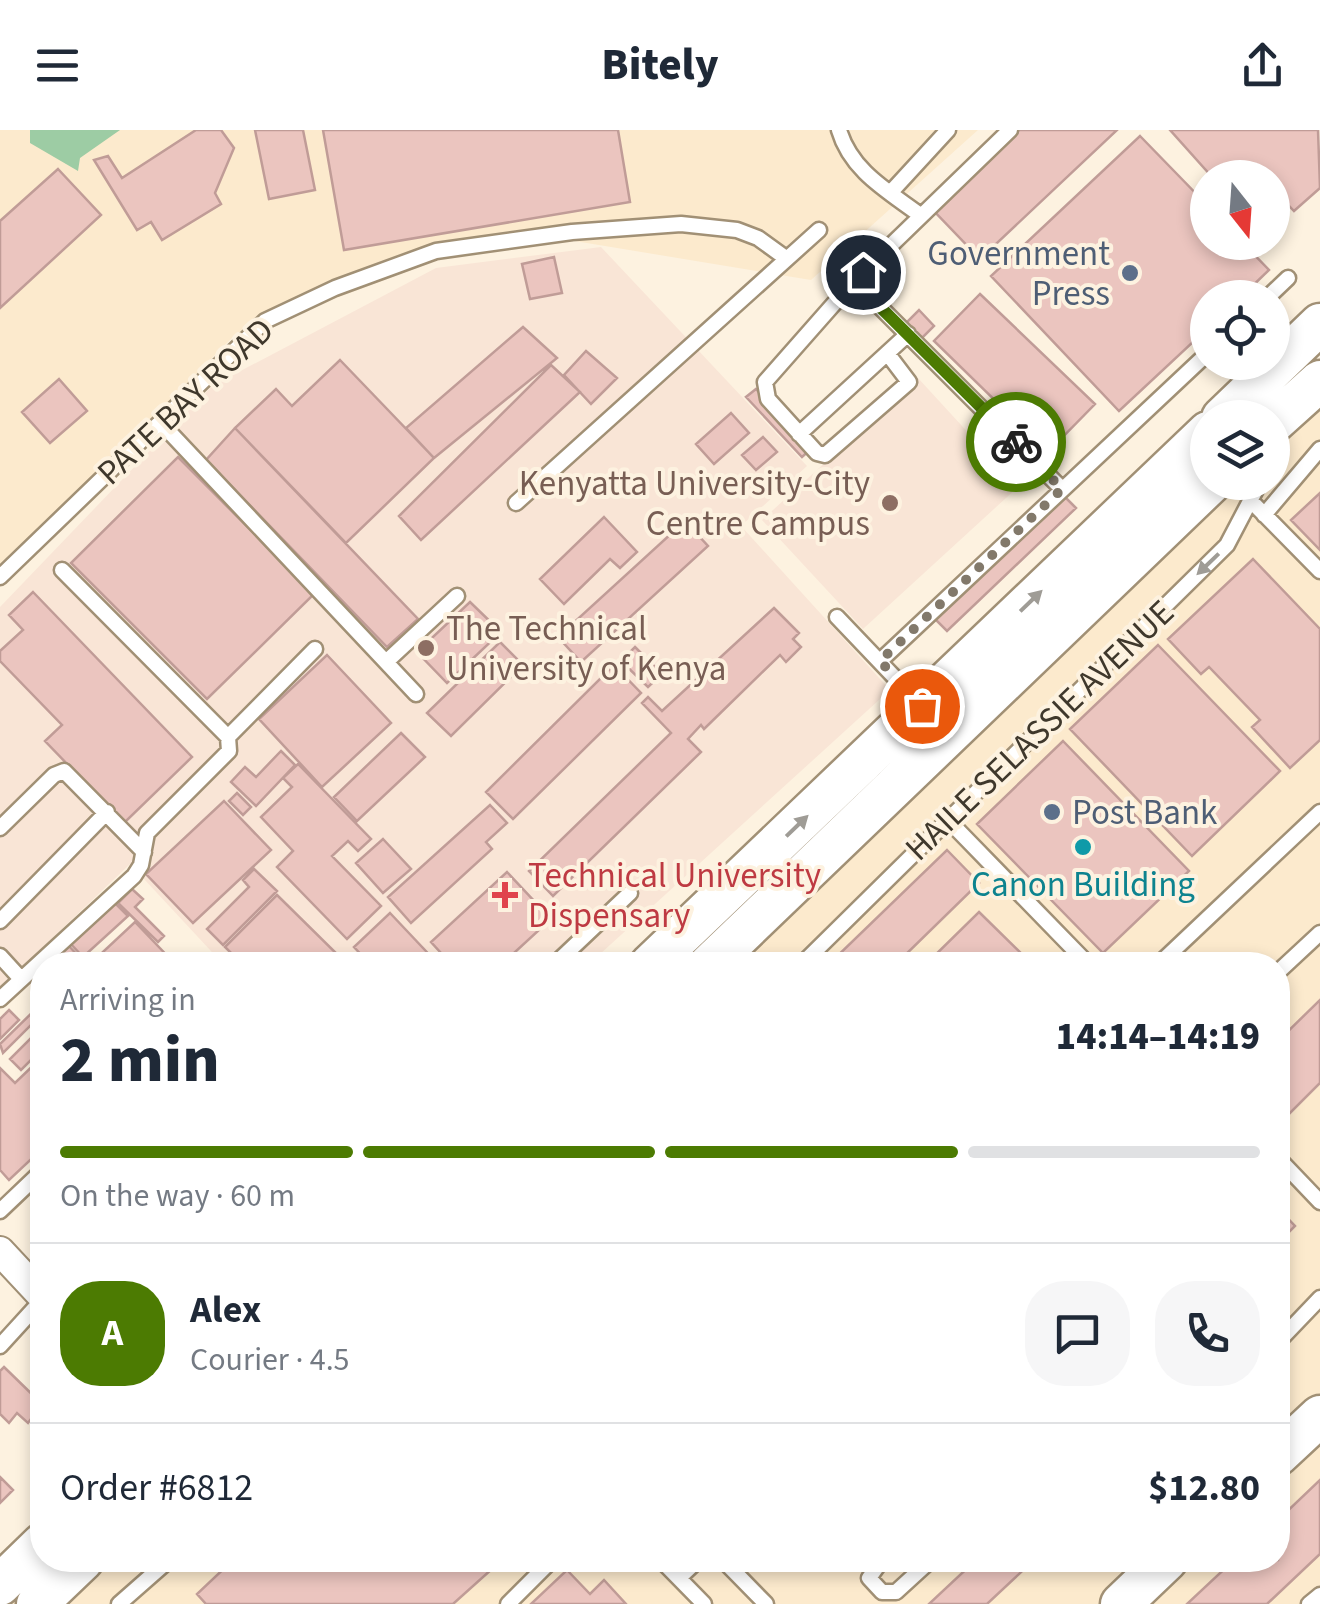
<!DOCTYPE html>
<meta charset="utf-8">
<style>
body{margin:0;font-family:"Source Sans 3",sans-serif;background:#f6f6f7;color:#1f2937;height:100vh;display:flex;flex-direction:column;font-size:38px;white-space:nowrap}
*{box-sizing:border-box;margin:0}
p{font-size:32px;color:#747a83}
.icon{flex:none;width:55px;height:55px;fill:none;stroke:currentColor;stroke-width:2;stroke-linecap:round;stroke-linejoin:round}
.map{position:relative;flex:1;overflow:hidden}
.drawer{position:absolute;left:30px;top:822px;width:1260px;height:620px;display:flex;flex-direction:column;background:#fff;border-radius:40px;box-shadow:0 5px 15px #0003}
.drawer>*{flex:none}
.needle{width:65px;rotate:163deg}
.tools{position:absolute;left:1190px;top:30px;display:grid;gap:20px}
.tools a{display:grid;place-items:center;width:100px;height:100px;border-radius:50%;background:#fff;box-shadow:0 5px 15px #0003;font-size:50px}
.pin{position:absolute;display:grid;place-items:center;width:85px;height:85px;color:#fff;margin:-42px;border:5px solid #fff;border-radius:50%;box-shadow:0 2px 10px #0007}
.courier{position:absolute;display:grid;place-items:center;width:100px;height:100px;margin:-50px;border:8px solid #4c7b02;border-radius:50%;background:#fff;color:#222;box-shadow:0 2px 12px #0007}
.headline em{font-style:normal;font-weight:800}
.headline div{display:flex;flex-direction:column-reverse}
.headline{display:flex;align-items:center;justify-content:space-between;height:170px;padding:0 30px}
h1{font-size:65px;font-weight:800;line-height:75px}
.bar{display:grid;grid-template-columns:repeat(4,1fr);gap:15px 10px;align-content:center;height:120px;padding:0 30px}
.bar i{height:12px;border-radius:8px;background:#e0e1e3}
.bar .current{background:#4c7b02}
.bar p{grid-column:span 4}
.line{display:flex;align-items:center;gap:25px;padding:0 30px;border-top:2px solid #e0e1e3}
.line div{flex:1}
.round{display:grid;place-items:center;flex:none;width:105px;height:105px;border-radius:40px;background:#f6f6f7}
header{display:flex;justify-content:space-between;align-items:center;height:130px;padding:0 30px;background:#fff;font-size:45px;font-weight:800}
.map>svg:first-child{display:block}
</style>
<header><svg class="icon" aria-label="menu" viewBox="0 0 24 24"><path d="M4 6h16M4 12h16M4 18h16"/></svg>Bitely<svg class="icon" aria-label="share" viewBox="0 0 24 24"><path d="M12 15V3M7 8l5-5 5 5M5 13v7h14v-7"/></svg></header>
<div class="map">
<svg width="1320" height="1474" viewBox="0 0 1320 1474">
<rect width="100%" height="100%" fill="#fdf2e0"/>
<path fill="#fceacd" d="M0 0H978L811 150 514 101 233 207 0 440Z
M1320 228V1474H0L46 1430H1278V835H674L958 566 1208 352H1272V288L1256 287Z"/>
<path fill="#f9e5d6" d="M601 117 807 336 741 396 890 560 588 835H224L130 734 0 858V477L212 256 436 138Z
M918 248 1018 357 863 499 762 390Z"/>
<path fill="#9dcca4" d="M30 0H120L80 28 78 41 30 13Z"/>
<path fill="#ebc5bf" stroke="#c09c97" stroke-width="2.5" d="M196 0H221L234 18 215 63 221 74 162 110 151 92 137 100 94 30 108 26 122 48Z
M255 0H303L315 60 269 69Z
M323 0H618L630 72 344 120Z
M1019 0H1117L980 129 933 80Z
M1170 0H1318L1320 58 1294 81 1272 58V48H1213Z
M1140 6 1208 76V112H1242L1269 140 1240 168H1208V198L1119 281 991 146Z
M58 39 101 85 0 178V91Z
M554 127 562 163 530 169 522 134Z
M878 147 890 159 878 171 866 159Z
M980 164 1095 274 1048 322 934 211Z
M919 180 934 196 919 211 904 195Z
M523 197 557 228 434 328 406 298Z
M586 221 617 248 591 274 564 245Z
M340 230 434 328 346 413 235 298 276 259 292 276Z
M551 235 580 262 421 410 399 386Z
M59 249 87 281 50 313 22 282Z
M756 259 811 319 802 327 746 267Z
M731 283 749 303 714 334 696 314Z
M235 298 418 489 387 517 206 330Z
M763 307 777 322 756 340 742 325Z
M178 327 314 464 207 569 71 433Z
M1320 363V420L1291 390Z
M1062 364 1076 378 947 501 933 487Z
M604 387 637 422 620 438 610 429 564 474 540 449Z
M685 391 708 416 581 532 558 507Z
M1253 429 1320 499V610L1290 638 1252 597 1260 590 1209 537 1201 544 1168 509Z
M33 462 192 627 124 693 45 611 62 595 0 531V521L23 500 9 485Z
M470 472 501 502 447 553 417 522Z
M774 478 799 503 793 509 801 517 786 532 780 525 704 599 701 595 688 609 701 622 553 766 529 741 671 603 642 573 648 567 662 581Z
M500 512 523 535 451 606 427 583Z
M1158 515 1280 641 1192 726 1070 599Z
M635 517 662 544 648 557 621 531Z
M327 525 391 593 322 657 259 589Z
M614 535 641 563 513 689 486 662Z
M401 603 425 627 357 691 334 667Z
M1063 611 1189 741 1103 823 977 694Z
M281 621 295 635 256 676 231 652 245 637 256 647Z
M298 634 371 709 358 721 348 711 332 726 381 776 347 809 277 737 293 721 261 687 292 657 283 648Z
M237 663 251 677 243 685 229 671Z
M224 671 271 720 193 793 146 744Z
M490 675 507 693 486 712 492 719 411 793 388 767Z
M383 709 411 739 383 763 356 733Z
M947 720 979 753 895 835H828Z
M254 739 277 761 223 815 207 799 249 757 243 750Z
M507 742 551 789 501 835H452L431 812Z
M132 759 143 769 135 777 164 806 158 812 118 773Z
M277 765 343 830 338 835H243L225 817Z
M114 772 128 786 83 827 70 813Z
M979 782 1033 835H925Z
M390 783 439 835H371L354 817Z
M135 792 176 835H89Z
M68 815 82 830 77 835H49Z
M1320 870V953L1278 995V911Z
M42 873V884L3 923 0 914Z
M9 880 19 890 0 909V889Z
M34 905 42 919 21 940 10 929Z
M42 927V1019L9 1050 0 1040V938L15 953Z
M1278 1078 1295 1096 1278 1113Z
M4 1237 42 1274 28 1293 17 1283 9 1293 0 1284V1241Z
M0 1347 13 1360 0 1373Z
M1320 1350V1424L1267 1474H1187L1234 1430H1278V1390Z
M233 1430H502L453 1474H206L197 1464Z
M976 1430H1034L987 1474H929Z
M567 1440 590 1464 604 1450 626 1474H531Z"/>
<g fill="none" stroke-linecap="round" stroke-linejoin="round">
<g stroke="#a19075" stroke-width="19">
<path id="lane" d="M839 0C851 41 888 61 920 85
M1010 0 854 151 1062 359
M891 62 948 0
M854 151 765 252 768 269 817 323 825 325 909 252 887 223
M1267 168 1288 148
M160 292 416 564
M799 304 908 204
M1251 371 1320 441
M516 373 819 100
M1264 385 1320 319
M0 447 265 191 335 158 436 121 572 102 681 94 737 100 758 108 787 129
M837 487 918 572
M880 531 1208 223
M386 532 457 466
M228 607 315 519
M947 689 1089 835
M0 698 54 645 64 641 144 722
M0 791 107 682
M0 826 21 849
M554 835 630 763
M801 835 1227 415 1260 352
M1158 835 1320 682
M1278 842 1320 803
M0 869 134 746 141 735 147 703 229 621 228 607 62 440
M1278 1028 1320 1072
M0 1081 42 1041
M1278 1212 1320 1168
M0 1216 42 1170
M661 1430 704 1474
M723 1430 766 1474
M882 1430 869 1448 882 1462H896L931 1430
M679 1448 698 1430
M119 1474 169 1430
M508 1474 552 1430
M1309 1474 1320 1465"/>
</g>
<g stroke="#a19075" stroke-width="32">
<path id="street" d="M0 1121 42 1166"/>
</g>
<g stroke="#a19075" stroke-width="45">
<path id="secondary" d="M1222 288 1320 194
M1272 294 1320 251
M650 835 1208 302
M709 835 1212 352
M1278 1325 1320 1286
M0 1455 42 1414
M37 1474 83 1430
M1121 1474 1167 1430"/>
</g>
<use href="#lane" stroke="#fff" stroke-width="14"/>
<use href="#street" stroke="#fff" stroke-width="28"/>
<use href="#secondary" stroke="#fff" stroke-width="40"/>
</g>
<defs><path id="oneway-solid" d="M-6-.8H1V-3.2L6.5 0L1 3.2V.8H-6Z" transform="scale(2.5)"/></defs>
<g fill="#9f9c96">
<use href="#oneway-solid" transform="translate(1208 434) rotate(136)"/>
<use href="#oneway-solid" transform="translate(1031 471) rotate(-44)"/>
<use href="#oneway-solid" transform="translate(797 696) rotate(-44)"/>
</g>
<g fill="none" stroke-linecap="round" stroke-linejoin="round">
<path stroke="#82796b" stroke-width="10" stroke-dasharray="0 18" d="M922 576 880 531 1062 359 1016 312"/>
<path stroke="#4c7b02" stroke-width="12" d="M863 142 854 151 1016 312"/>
</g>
<g fill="#5c6f8a" stroke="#fdf2e0" stroke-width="4">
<circle cx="1130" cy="143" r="10"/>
<circle cx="1052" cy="682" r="10"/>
</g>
<g fill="#8d6e63" stroke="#fdf2e0" stroke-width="4">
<circle cx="890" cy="373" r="10"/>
<circle cx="426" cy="518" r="10"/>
</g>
<circle fill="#0f9aa8" stroke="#fdf2e0" stroke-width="4" cx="1083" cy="717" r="10"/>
<path fill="#e0444e" stroke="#fdf2e0" stroke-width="4" d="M500 750h10v10h10v10h-10v10h-10v-10h-10v-10h10z"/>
<g text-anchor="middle" stroke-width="8" stroke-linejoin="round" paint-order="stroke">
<g font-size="35" fill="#4e5e75" stroke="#fdf2e0" text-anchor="end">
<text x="1110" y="135">Government<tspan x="1110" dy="40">Press</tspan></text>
<text x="1072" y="694" text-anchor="start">Post Bank</text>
</g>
<g font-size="35" fill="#3f382c" stroke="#fdf2e0">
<text transform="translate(185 271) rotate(-43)" y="12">PATE BAY ROAD</text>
<text transform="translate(1039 600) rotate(-44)" y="12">HAILE SELASSIE AVENUE</text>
</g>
<g font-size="35" fill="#785e54" stroke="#fdf2e0" text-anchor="end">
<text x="870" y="365">Kenyatta University-City<tspan x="870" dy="40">Centre Campus</tspan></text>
<text x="446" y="510" text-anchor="start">The Technical<tspan x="446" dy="40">University of Kenya</tspan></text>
</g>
<g font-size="35" fill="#be3a42" stroke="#fdf2e0" text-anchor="start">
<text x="528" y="757">Technical University<tspan x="528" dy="40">Dispensary</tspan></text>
</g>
<g font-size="35" fill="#0d838f" stroke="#fdf2e0">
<text x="1083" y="766">Canon Building</text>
</g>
</g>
</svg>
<div class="tools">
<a><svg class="needle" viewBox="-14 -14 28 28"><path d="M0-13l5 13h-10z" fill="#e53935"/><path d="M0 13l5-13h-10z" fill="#747a83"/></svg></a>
<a><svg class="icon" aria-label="locate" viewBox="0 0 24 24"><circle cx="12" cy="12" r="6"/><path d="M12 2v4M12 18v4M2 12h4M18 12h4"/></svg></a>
<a><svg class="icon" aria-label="layers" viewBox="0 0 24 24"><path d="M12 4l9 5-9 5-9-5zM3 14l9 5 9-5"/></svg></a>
</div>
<div class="pin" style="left:922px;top:576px;background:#ea580c"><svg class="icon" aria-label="bag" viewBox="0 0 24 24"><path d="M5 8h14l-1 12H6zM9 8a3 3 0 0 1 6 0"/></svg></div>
<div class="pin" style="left:863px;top:142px;background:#1f2937"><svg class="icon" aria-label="home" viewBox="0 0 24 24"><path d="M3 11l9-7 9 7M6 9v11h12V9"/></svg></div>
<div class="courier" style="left:1016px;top:312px"><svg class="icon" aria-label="bike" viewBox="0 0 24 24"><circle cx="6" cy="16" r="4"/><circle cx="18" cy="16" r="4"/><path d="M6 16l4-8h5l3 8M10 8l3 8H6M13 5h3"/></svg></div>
<section class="drawer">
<div class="headline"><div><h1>2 min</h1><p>Arriving in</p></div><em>14:14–14:19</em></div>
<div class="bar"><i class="current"></i><i class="current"></i><i class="current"></i><i></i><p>On the way · 60 m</p></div>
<div class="line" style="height:180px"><b class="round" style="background:#4c7b02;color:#fff">A</b><div><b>Alex</b><p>Courier · 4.5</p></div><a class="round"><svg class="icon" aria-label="chat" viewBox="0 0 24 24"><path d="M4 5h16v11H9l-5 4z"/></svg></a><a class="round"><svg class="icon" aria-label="phone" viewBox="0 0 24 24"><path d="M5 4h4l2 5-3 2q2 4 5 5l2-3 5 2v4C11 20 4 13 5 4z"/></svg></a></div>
<div class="line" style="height:130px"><div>Order #6812</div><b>$12.80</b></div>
</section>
</div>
